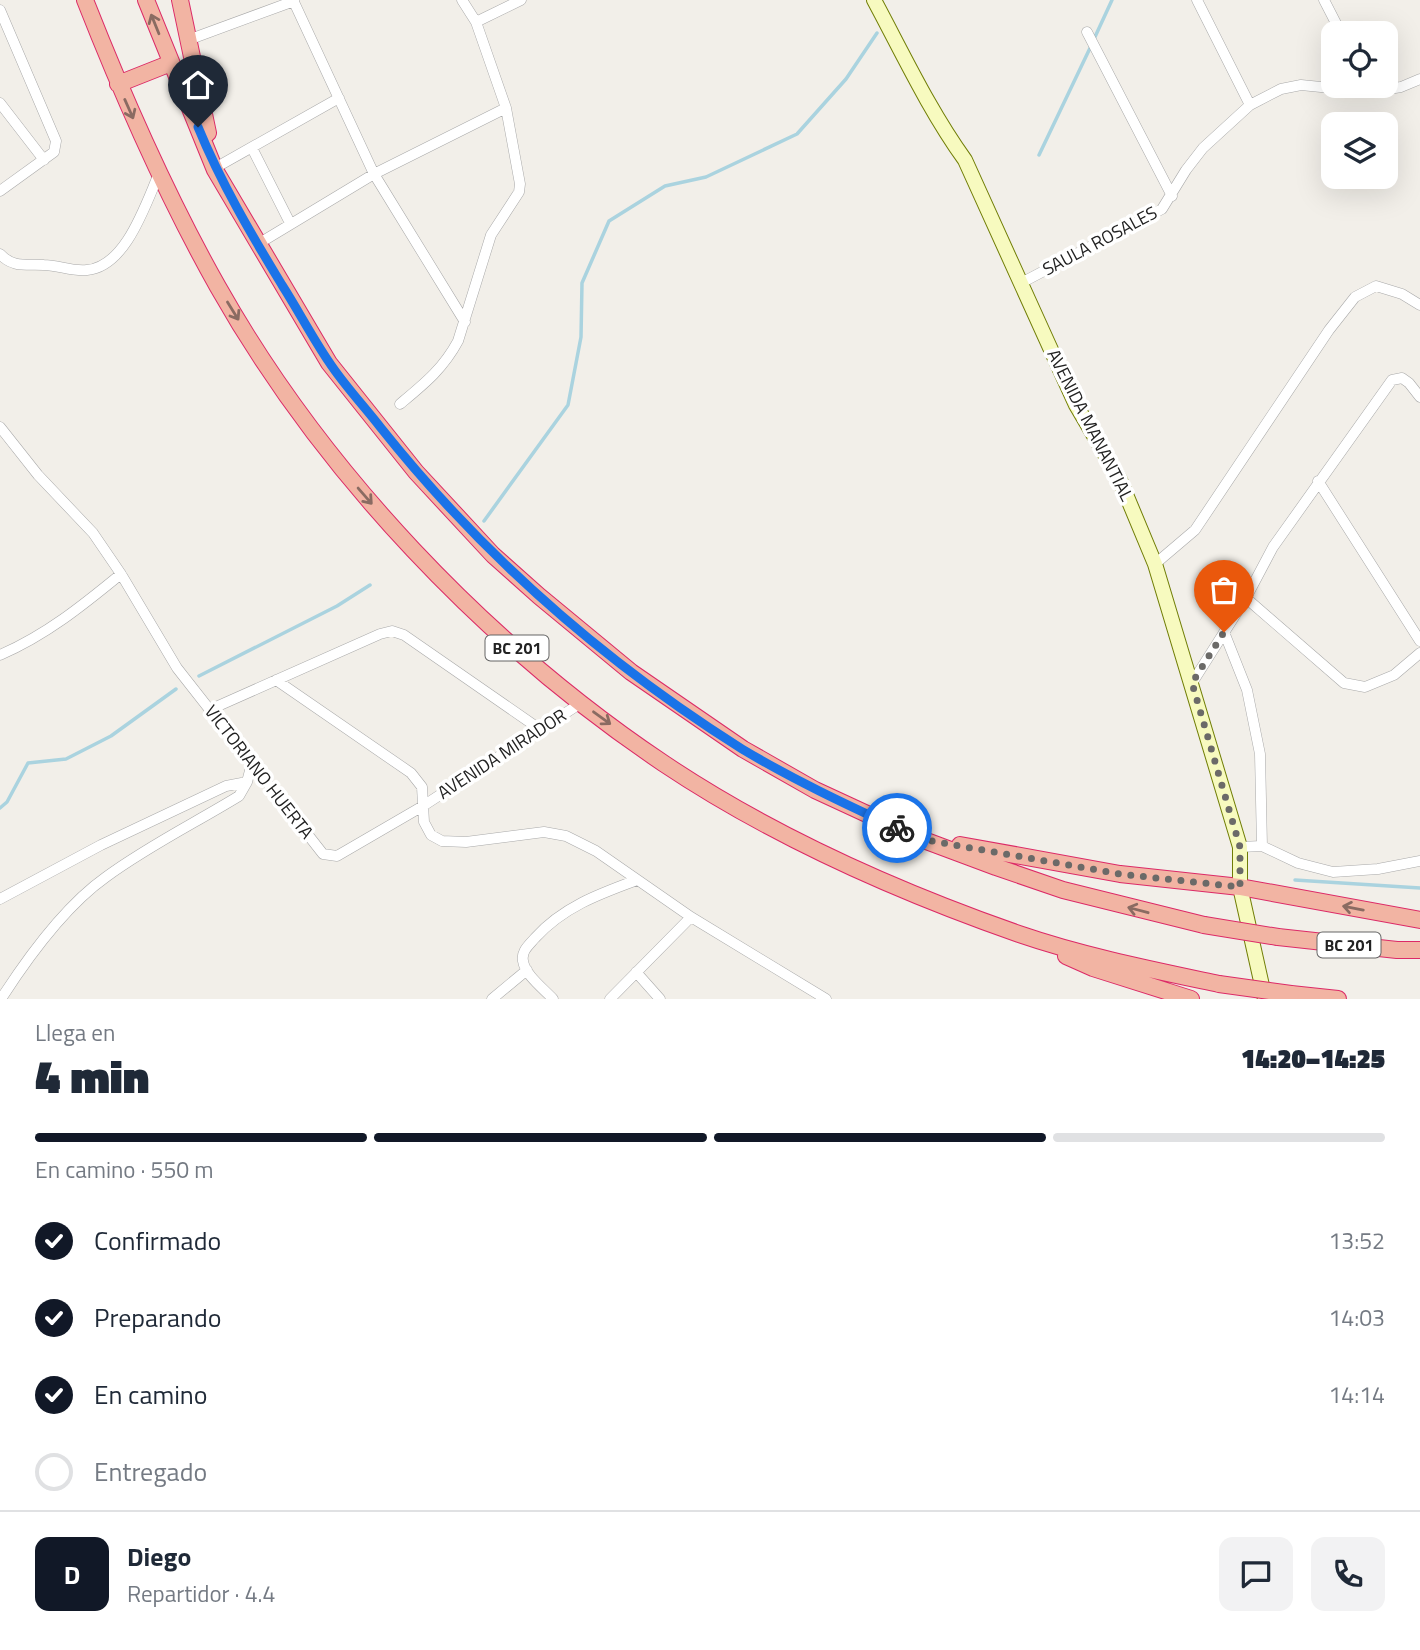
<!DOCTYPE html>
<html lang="es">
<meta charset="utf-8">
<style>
body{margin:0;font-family:"Titillium Web",sans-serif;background:#f2f2f3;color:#1f2937;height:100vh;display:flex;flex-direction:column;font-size:26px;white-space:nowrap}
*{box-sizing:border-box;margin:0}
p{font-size:23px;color:#747a83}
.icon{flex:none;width:38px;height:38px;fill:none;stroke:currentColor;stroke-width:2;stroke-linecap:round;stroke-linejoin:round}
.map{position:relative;height:999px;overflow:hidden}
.side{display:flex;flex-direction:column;background:#fff;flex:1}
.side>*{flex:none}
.controls{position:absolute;left:1321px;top:21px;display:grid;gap:14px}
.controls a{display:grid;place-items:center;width:77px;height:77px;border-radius:14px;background:#fff;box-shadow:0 7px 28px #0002;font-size:35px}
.pin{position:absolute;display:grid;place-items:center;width:60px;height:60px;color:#fff;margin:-72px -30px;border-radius:50% 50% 50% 0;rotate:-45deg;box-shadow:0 0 7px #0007}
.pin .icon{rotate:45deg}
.courier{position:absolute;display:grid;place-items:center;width:70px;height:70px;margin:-35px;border:5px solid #1a73e8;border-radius:50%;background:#fff;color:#222;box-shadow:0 2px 9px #0007}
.summary em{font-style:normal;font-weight:800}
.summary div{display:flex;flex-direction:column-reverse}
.summary{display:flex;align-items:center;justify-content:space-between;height:119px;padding:0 35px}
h1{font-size:46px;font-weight:800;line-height:52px}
.bar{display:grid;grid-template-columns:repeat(4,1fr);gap:10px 7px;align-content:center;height:84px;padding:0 35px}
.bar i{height:9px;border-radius:5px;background:#e0e1e3}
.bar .current{background:#111827}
.bar p{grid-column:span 4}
.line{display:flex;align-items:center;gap:18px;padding:0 35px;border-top:2px solid #e0e1e3}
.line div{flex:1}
.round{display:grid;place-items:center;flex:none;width:74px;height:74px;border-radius:14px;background:#f2f2f3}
ol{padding:0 35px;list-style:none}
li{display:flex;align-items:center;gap:21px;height:77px}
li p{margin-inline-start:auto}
li .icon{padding:7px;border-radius:50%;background:#111827;color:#fff;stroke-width:4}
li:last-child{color:#747a83}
li i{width:38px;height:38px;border:4px solid #e0e1e3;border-radius:50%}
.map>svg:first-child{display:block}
</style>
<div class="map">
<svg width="1420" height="999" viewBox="0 0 1420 999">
<rect width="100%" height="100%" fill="#f2efe9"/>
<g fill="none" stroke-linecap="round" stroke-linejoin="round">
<path stroke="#aad3df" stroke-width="3.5" d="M1094 39 1112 0
M1039 155 1091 46
M484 521 568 405 581 337 582 283 609 221 665 186 706 177 797 134 846 79 877 33
M199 676 337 606 370 585
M0 808 7 802 28 763 66 759 111 736 176 689
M1295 880 1420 888"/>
<g stroke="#a9a9a9" stroke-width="11">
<path id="minor" d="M293 0 374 174 465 322
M462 0 476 22 521 0
M1197 0 1250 105
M1324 0 1341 33
M0 10 56 141 54 152 0 191
M1087 32 1172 196
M188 40 294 1
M0 103 44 160
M252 148 290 223
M215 168 339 98
M258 244 374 174 506 108
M0 254C13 268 26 264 44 265 58 265 73 272 87 270 125 267 145 206 158 176
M1021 283 1162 209 1186 170 1203 148 1250 105 1281 89 1301 85 1371 92 1401 87 1420 79
M400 404C424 384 443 369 458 341L491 235 519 192 520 184 506 108 476 22
M0 427 38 475 93 533 121 574 177 668 323 854 337 856 423 806 581 703
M1318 481 1420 641
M1155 564 1195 530 1329 330 1355 297 1376 286 1402 294 1420 305
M1246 598 1344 683 1365 687 1394 675 1420 653
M1224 632 1247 690 1260 754 1262 846
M0 655C46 635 82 606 121 574
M276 680 411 773 422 787 424 822 431 835 442 841 466 842 544 832 566 836 596 851 691 917 826 999
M1192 683 1246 598 1273 547 1392 380 1402 378 1409 383 1420 397
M209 710 380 634 392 631 404 635 541 730
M1240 847 1262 846 1298 863 1333 872 1378 869 1420 861
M0 899 101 845 226 786 247 782
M636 972 660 999
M1 999C28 957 65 906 106 877 148 846 195 823 239 796L247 782 252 763
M492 999 527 970
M553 999C544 989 525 975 523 961 521 951 529 945 535 938 563 907 599 894 637 880
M610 999 691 917"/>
</g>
<g stroke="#707d05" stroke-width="16">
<path id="secondary" d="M874 0C903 54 929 110 965 160L1076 405 1120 480 1155 564 1240 847V887L1265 999"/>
</g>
<g stroke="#dc2a67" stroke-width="18">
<path id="trunk" d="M85 0C124 99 166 195 218 287 323 473 486 644 663 763 772 836 896 891 1019 934 1083 956 1153 970 1219 984
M146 0 215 170 329 363 416 472 493 555 539 596 631 672 743 749 815 790 921 839 996 867 1063 890 1204 925
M180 0 208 133
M118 84 171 63
M960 845 1120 874 1240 887 1420 920
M1278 937 1397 950H1420
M1066 956 1093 968 1191 999
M1291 994 1338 999"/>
</g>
<use href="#minor" stroke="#fff" stroke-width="10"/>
<use href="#secondary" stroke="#f7fabf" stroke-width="14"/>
<use href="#trunk" stroke="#f2b4a3" stroke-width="16"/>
<g stroke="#dc2a67" stroke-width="18" stroke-linecap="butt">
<path id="trunk-bridge" d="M1204 925 1278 937
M1219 984 1291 994"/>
</g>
<use href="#trunk-bridge" stroke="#f2b4a3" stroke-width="16"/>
</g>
<defs><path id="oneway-shaft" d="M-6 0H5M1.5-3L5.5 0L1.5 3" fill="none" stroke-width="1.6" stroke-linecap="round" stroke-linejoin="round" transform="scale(1.75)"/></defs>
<g stroke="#8a6b62">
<use href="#oneway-shaft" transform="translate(155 24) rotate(-112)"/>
<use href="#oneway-shaft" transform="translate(129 109) rotate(66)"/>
<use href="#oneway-shaft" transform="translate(233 311) rotate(58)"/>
<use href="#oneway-shaft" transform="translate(365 496) rotate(49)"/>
<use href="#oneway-shaft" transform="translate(602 718) rotate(36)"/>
<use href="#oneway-shaft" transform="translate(1353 908) rotate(-169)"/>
<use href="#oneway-shaft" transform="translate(1138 910) rotate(-165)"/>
</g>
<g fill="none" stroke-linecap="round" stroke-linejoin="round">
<path stroke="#6b6a68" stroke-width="7" stroke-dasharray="0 12.6" d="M897 828 920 839 1120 874 1240 887V847L1192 683 1224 632"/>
<path stroke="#1a73e8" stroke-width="9" d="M198 127C221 183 251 234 282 285 298 310 312 337 329 362 344 385 364 406 381 428 483 556 604 662 742 749 792 779 845 804 897 828"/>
</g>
<g text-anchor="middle" stroke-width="7" stroke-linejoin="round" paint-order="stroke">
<g fill="#fff" stroke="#646464" stroke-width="2">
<rect x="485.5" y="635.5" width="63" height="25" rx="5"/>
<rect x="1317.5" y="932.5" width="63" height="25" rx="5"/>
</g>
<g font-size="16" font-weight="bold" fill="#222">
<text x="517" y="654">BC 201</text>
<text x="1349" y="951">BC 201</text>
</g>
<g font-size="18" fill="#222" stroke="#fff">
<text transform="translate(1100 241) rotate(-28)" y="6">SAULA ROSALES</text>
<text transform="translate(1090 425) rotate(63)" y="6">AVENIDA MANANTIAL</text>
<text transform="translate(502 754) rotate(-33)" y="6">AVENIDA MIRADOR</text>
<text transform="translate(259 772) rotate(52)" y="6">VICTORIANO HUERTA</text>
</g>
</g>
</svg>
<div class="controls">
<a><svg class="icon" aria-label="locate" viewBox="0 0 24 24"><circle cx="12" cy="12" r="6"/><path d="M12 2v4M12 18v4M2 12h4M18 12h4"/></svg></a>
<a><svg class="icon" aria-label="layers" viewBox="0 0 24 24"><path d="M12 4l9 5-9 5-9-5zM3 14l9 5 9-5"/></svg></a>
</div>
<div class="pin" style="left:1224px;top:632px;background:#ea580c"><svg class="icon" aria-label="bag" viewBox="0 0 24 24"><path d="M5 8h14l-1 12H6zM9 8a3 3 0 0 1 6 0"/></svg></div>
<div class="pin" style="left:198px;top:127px;background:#1f2937"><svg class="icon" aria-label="home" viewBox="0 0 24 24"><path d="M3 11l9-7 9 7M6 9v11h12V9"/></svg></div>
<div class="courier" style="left:897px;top:828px"><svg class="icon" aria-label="bike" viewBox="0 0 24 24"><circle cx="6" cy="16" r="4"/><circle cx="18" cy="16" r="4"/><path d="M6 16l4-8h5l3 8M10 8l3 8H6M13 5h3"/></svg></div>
</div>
<section class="side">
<div class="summary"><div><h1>4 min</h1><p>Llega en</p></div><em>14:20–14:25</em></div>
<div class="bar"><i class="current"></i><i class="current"></i><i class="current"></i><i></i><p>En camino · 550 m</p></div>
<ol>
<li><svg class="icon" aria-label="check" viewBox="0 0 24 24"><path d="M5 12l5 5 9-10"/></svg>Confirmado<p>13:52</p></li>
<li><svg class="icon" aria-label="check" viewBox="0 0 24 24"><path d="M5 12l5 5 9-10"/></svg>Preparando<p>14:03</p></li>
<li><svg class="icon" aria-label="check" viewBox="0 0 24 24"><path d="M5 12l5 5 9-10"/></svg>En camino<p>14:14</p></li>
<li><i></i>Entregado</li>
</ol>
<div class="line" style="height:126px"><b class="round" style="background:#111827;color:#fff">D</b><div><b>Diego</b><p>Repartidor · 4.4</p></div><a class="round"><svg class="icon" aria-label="chat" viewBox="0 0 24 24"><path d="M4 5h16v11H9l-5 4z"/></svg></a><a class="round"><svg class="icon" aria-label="phone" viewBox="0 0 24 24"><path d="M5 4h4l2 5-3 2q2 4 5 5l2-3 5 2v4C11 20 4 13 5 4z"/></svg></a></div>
</section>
